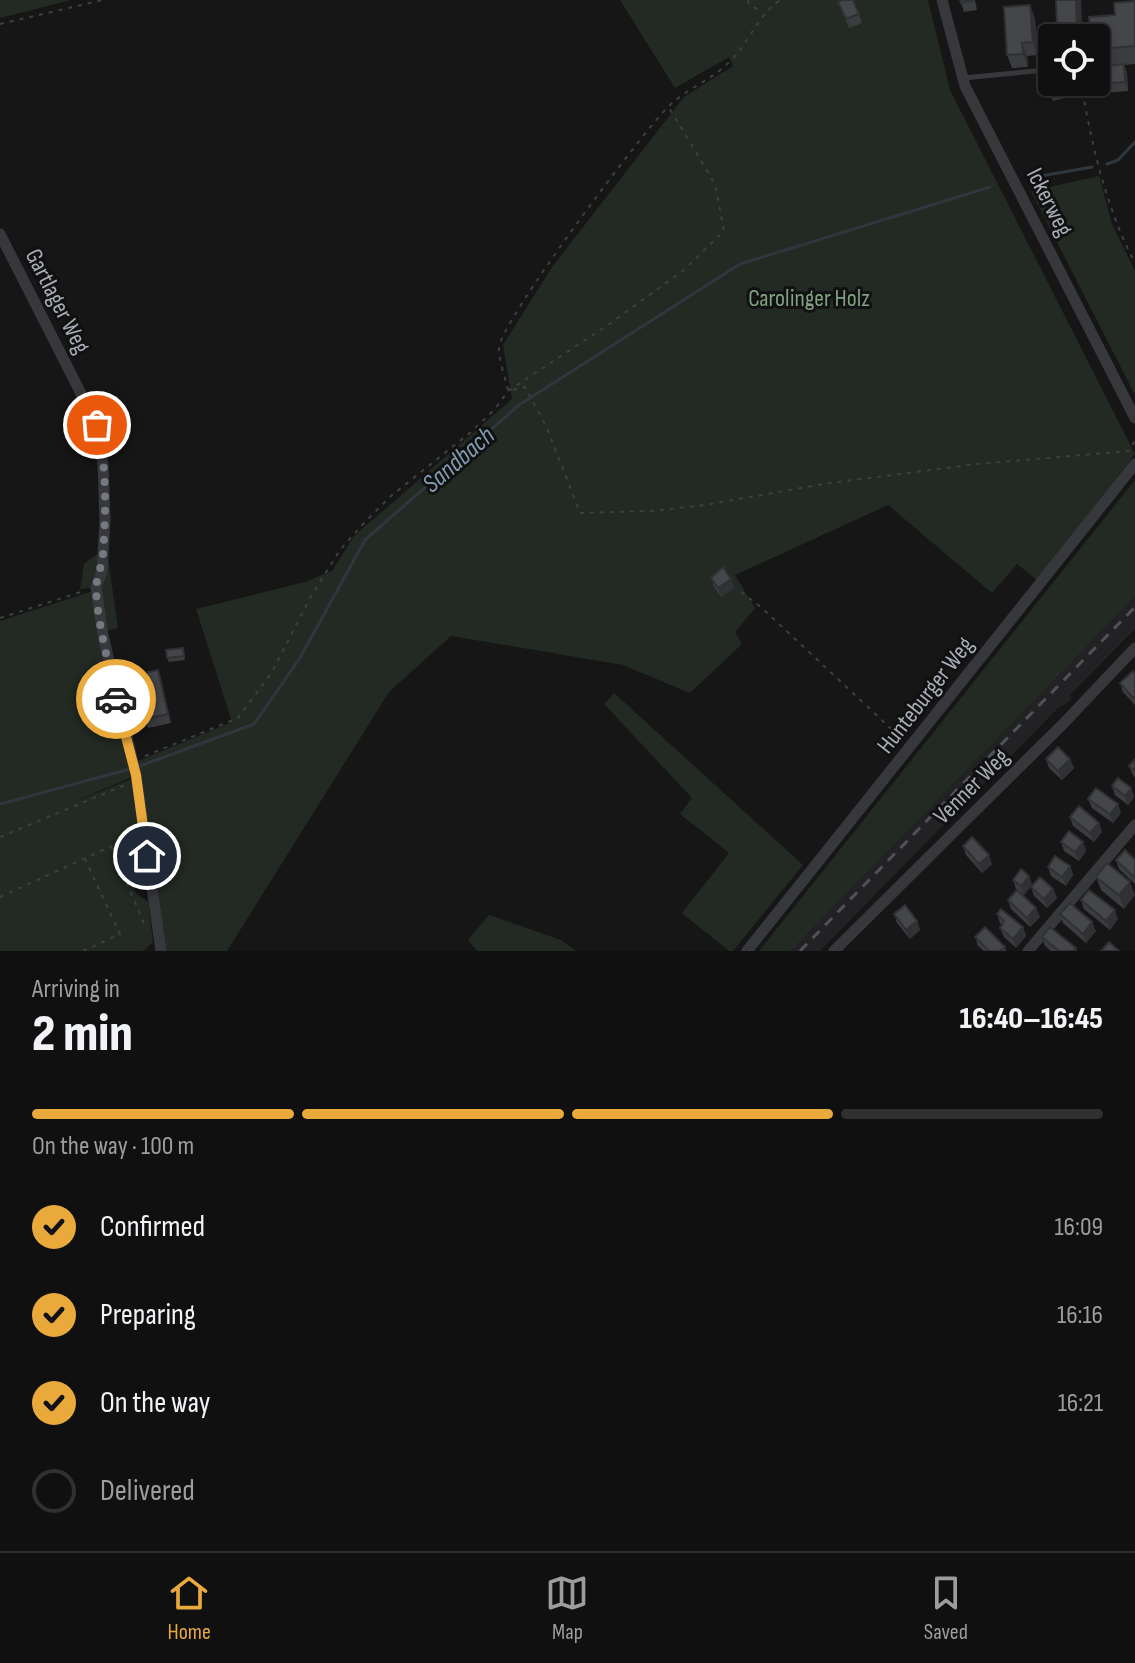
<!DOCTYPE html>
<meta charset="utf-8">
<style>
body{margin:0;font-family:"Sofia Sans Condensed",sans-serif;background:#1e1e1f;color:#f1f3f6;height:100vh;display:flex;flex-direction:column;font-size:30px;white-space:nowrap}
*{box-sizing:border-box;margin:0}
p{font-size:26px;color:#9c9d9f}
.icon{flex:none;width:44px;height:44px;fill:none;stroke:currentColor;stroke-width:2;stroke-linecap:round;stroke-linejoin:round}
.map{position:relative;height:951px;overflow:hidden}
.details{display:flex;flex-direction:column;background:#101011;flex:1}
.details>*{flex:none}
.controls{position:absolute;left:1038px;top:24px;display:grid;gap:16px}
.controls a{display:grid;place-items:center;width:72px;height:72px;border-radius:8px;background:#101011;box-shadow:0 2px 6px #0004,0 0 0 2px #303031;font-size:40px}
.pin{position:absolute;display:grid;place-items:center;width:68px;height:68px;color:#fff;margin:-34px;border:4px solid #fff;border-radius:50%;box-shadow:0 2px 8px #0007}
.courier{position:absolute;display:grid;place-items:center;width:80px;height:80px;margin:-40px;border:6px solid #eaa93b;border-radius:50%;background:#fff;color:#222;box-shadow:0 2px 10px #0007}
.head em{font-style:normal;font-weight:800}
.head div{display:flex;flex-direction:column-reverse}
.head{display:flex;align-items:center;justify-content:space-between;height:136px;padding:0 32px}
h1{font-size:52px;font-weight:800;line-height:60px}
.bar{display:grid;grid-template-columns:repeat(4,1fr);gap:12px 8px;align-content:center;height:96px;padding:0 32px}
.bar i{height:10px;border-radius:6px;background:#303031}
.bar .selected{background:#eaa93b}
.bar p{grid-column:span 4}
ol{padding:0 32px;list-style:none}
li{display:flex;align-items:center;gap:24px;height:88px}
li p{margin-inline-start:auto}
li .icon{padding:8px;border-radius:50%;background:#eaa93b;color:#111;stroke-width:4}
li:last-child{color:#9c9d9f}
li i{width:44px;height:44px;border:4px solid #303031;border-radius:50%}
.tab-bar{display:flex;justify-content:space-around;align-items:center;height:112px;border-top:2px solid #303031;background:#101011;font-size:22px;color:#9c9d9f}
.tab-bar a{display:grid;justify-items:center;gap:4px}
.tab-bar .selected{color:#eaa93b}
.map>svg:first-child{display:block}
</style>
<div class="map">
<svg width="1135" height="951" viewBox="0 0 1135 951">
<rect width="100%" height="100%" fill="#161617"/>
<path fill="#222224" d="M1135 597V629L1070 695 1072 698 1066 704 1058 708 820 951H791Z"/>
<path fill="#222a23" d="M0 0H71L0 18Z
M620 0H928L950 90 1135 454 1038 581 1017 564 992 593 888 505 735 575 755 608 735 632 742 644 690 693 623 665 451 636 389 692 227 951H166L138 761 232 722 196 609 305 582 332 571 354 536 512 399 503 345 552 267 684 97 733 66 729 57 675 88Z
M1099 176 1112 224 1135 271V395L1031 191Z
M1135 480V597L791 951H759Z
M101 551H107L118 628 104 632 99 587 80 589 84 564Z
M93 591 108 682 132 777 66 805 134 778 141 828 114 845 137 894 148 902 153 942 143 951H0V621Z
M614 693 803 865 733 951H729L682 913 729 853 680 814 692 798 604 704Z
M489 915 561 940 576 951H477L468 940Z"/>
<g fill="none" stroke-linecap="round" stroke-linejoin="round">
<path stroke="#2e373d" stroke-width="3" d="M1107 164 1118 160 1135 142
M1030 178 1092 167
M137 767 254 724 300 658 365 540 519 405 740 264 990 187
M0 804 130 769"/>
<path stroke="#3d3f43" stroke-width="2" stroke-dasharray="4 6" stroke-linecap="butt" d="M748 0 749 5 761 11
M0 24 103 0
M1081 82C1091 143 1106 208 1135 263
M508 390C505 377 499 361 499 348 500 322 641 134 667 108 684 90 708 82 726 65 749 45 755 18 780 0
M513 390 525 387 547 428 580 513 651 511 705 505 823 484 977 464 1129 451 1135 440
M741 592 762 608 902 739
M0 618 84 591
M145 756 238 718 272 672 310 598 340 550 365 522 391 496 471 432 495 409 508 391 605 327 684 270 724 231 715 184 668 106
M0 837 125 785
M111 846 146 928
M0 897 134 836
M83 951 120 934 85 859"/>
<path stroke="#37383c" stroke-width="5" d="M963 78 1035 71 1052 66"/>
<path stroke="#37383c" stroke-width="11" d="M942 0 965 86 1135 418
M0 234 97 425 103 464 105 520 102 571 96 587 103 635 136 775 161 951
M747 951 1135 464
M834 951 1063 724 1135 648
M1028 951 1135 825"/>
<path stroke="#505257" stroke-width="3" stroke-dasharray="10 8" stroke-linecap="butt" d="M800 951 1135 607"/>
</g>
<path fill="#3b3c40" d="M975 0 977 10 964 12 961 3Z
M1056 0H1081L1082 36 1062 37 1057 24Z
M1135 1V64L1124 65 1127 73 1128 91 1102 93 1099 84 1098 67 1096 61V38L1115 15Z
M838 2 859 14 862 23 849 28Z
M1030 5 1035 19 1038 55 1027 56 1028 67 1012 68 1007 55Z
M1069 82 1073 96 1053 101 1048 87Z
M711 578 731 579 735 588 721 597 714 587Z
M183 648 185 660 169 662 167 658Z
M1135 674V705L1123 692 1120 683Z
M161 679 171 723 148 728 145 719Z
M1046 759H1070L1074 768 1062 780 1049 768Z
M1135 759V777L1133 775 1129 766Z
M1112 786 1131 788 1134 797 1128 805 1115 795Z
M1088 799 1121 813 1113 823 1092 808Z
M1070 817 1099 823 1102 832 1094 842 1073 826Z
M1061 842H1083L1086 851 1079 861 1064 851Z
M963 846 992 864 982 873 966 855Z
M1116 860H1135V884L1119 869Z
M1070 866 1073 875 1066 886 1051 876 1048 867Z
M1029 876 1032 885 1024 895 1016 889 1013 880Z
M1096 877 1130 882 1124 909 1101 890Z
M1031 887 1053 889 1057 898 1047 908 1034 896Z
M1008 900 1036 908 1040 917 1030 927 1011 909Z
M1081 900 1118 919 1110 930 1084 909Z
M894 914 917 921 920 930 910 939 897 923Z
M997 914 1023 927 1026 936 1016 948 1004 937 1000 928 1002 925 1000 923Z
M1060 914 1096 931 1086 943 1063 923Z
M975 937 1005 947 1006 951H984L978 946Z
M1042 937 1076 948 1077 951H1051L1045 946Z"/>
<path fill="#303134" d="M1076 0H1081L1082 36 1077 23Z
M1030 5 1035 19 1038 55 1033 42Z
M1022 43 1027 56 1028 67 1023 54Z
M1124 64 1127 73 1128 91 1125 82Z
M731 579 735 588 721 597 718 588Z
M158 670 161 679 171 723 168 714Z
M1070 759 1074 768 1062 780 1058 771Z
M1131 788 1134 797 1128 805 1125 796Z
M1118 804 1121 813 1113 823 1110 814Z
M1099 823 1102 832 1094 842 1090 833Z
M1083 842 1086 851 1079 861 1075 852Z
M989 855 992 864 982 873 979 864Z
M1070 866 1073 875 1066 886 1062 877Z
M1029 876 1032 885 1024 895 1021 886Z
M1130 882 1135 895 1124 909 1119 895Z
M1053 889 1057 898 1047 908 1044 899Z
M1036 908 1040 917 1030 927 1027 918Z
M1115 910 1118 919 1110 930 1106 921Z
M917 921 920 930 910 939 906 930Z
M1092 922 1096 931 1086 943 1083 934Z
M1023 927 1026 936 1016 948 1013 939Z"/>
<path fill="#45464a" stroke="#303134" stroke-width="2" d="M843 0H853L859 14 846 19 838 2Z
M960 0H973V1L961 3Z
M1056 0H1076L1077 23 1057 24Z
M1135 1V46L1096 49V38H1091L1089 17 1115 15 1114 3Z
M1030 5 1033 42 1022 43 1023 54 1007 55 1004 7Z
M1052 57V82L1068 83 1048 87 1042 59Z
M1124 64 1125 82 1099 84 1098 67Z
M723 567 731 579 718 588 711 578Z
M183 648 184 656 167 658 166 650Z
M158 670 168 714 145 719 135 675Z
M1133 671 1135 674V697L1133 698 1120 683Z
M1058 747 1070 759 1058 771 1046 759Z
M1135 759V771L1129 766Z
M1118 778 1131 788 1125 796 1112 786Z
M1096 788 1118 804 1110 814 1088 799Z
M1079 806 1099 823 1090 833 1070 817Z
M1069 831 1083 842 1075 852 1061 842Z
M972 837 989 855 979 864 963 846Z
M1125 850 1135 860V878L1116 860Z
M1055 856 1070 866 1062 877 1048 867Z
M1107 863 1130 882 1119 895 1096 877Z
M1021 869 1029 876 1021 886 1013 880Z
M1040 877 1053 889 1044 899 1031 887Z
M1017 890 1036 908 1027 918 1008 900Z
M1089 890 1115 910 1106 921 1081 900Z
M1070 903 1092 922 1083 934 1060 914Z
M905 905 917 921 906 930 894 914Z
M1001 909 1023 927 1013 939 1000 928 1004 921 997 914Z
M985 927 1005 947 1000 951H989L975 937Z
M1050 927 1076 948 1073 951H1059L1042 937Z
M1109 942 1119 951H1101Z"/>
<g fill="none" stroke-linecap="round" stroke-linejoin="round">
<path stroke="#75787f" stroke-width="8" stroke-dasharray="0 14.4" d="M97 425C107 466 106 512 103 554 102 566 96 579 96 590 98 626 109 664 116 699"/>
<path stroke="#eaa93b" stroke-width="10" d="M116 699 136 775 147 856"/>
</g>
<g text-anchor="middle" stroke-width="6" stroke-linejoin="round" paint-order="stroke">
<g font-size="24" fill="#a8adb7" stroke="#111112">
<text transform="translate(1050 202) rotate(63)" y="8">Ickerweg</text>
<text transform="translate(58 301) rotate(63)" y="8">Gartlager Weg</text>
<text transform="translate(925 695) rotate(-52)" y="8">Hunteburger Weg</text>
<text transform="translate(971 786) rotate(-45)" y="8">Venner Weg</text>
</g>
<g font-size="24" fill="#80a181" stroke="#111112">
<text x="809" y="306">Carolinger Holz</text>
</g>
<g font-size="26" font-style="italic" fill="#819cb1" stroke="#111112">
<text transform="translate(458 459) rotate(-41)" y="9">Sandbach</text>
</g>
</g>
</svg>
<div class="controls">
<a><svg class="icon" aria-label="locate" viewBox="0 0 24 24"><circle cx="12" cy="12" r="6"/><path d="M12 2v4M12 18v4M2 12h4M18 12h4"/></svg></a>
</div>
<div class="pin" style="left:97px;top:425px;background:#ea580c"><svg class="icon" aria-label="bag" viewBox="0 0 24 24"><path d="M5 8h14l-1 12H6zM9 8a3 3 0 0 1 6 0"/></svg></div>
<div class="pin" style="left:147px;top:856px;background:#1f2937"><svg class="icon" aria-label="home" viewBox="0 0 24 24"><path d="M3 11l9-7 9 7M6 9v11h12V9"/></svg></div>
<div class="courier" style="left:116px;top:699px"><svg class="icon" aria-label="car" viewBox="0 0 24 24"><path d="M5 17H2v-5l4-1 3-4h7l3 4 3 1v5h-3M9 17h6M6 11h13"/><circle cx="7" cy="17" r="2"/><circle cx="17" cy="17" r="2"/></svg></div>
</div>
<section class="details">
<div class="head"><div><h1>2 min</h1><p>Arriving in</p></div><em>16:40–16:45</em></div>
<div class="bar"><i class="selected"></i><i class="selected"></i><i class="selected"></i><i></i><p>On the way · 100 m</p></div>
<ol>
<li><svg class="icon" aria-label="check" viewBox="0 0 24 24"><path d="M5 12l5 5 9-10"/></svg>Confirmed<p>16:09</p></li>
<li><svg class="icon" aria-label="check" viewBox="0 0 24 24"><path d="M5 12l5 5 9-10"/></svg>Preparing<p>16:16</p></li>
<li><svg class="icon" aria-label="check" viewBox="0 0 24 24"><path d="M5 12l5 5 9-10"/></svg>On the way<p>16:21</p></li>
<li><i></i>Delivered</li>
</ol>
</section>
<nav class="tab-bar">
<a class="selected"><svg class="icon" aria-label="home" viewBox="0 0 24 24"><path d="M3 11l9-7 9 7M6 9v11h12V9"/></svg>Home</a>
<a><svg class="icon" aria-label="map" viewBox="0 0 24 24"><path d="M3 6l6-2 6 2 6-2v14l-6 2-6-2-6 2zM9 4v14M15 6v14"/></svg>Map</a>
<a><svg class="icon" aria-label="saved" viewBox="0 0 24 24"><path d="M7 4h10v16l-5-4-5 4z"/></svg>Saved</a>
</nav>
